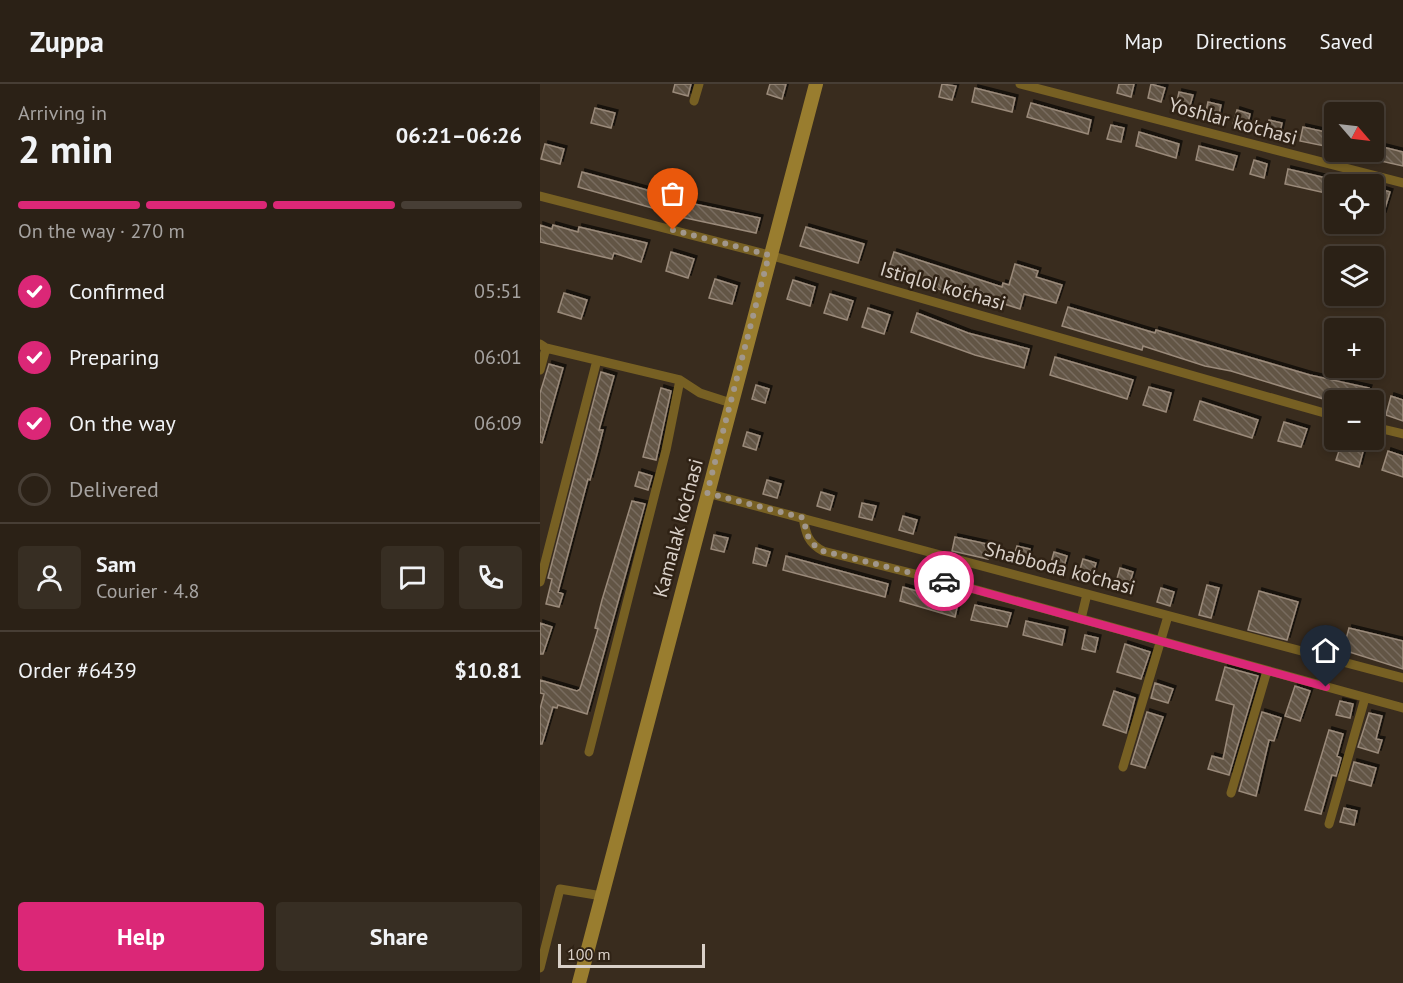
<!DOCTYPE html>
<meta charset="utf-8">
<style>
body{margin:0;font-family:"PT Sans",sans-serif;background:#372e23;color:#f1f3f6;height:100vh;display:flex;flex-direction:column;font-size:22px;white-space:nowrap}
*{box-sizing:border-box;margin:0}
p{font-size:20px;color:#a6a3a1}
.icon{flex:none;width:33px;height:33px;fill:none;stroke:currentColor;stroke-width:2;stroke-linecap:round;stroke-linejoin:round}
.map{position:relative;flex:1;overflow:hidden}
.side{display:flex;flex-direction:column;background:#2b2116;width:540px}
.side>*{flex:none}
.needle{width:39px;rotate:118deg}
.controls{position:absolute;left:784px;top:18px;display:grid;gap:12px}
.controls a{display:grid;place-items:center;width:60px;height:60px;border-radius:6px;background:#2b2116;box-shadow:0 3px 9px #0003,0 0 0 2px #473e35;font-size:30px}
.scale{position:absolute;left:18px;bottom:15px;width:147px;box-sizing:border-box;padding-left:6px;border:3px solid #d9d0c8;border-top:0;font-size:16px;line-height:21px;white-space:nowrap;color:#d9d0c8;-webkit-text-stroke:4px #2f2215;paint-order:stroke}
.pin{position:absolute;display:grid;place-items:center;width:51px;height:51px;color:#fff;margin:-62px -26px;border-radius:50% 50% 50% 0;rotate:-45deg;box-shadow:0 0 6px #0007}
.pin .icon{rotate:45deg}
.courier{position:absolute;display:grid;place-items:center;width:60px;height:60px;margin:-30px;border:4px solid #db2777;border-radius:50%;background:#fff;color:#222;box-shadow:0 2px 8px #0007}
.summary em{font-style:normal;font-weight:800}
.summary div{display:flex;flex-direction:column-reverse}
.summary{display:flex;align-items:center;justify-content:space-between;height:102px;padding:0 18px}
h1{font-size:39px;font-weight:800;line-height:45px}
.bar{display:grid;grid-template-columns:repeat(4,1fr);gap:9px 6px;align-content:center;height:72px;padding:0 18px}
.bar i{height:8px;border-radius:4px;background:#473e35}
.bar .selected{background:#db2777}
.bar p{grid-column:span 4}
.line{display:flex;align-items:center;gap:15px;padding:0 18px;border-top:2px solid #473e35}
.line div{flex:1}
.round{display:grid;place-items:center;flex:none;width:63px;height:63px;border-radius:6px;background:#372e23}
ol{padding:0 18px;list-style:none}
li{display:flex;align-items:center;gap:18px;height:66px}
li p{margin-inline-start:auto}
li .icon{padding:6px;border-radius:50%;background:#db2777;color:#fff;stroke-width:4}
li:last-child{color:#a6a3a1}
li i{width:33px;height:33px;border:3px solid #473e35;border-radius:50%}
.cta{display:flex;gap:12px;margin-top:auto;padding:12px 18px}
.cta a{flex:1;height:69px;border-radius:6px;background:#db2777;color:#fff;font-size:24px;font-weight:800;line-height:69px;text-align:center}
.cta a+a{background:#372e23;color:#f1f3f6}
header{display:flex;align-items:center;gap:36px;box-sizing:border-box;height:84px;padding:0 30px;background:#2b2116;border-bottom:2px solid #473e35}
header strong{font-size:28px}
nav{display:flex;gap:33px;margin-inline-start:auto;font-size:21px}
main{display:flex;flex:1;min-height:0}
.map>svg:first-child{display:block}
</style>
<header>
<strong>Zuppa</strong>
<nav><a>Map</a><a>Directions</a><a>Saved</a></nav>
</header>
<main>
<section class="side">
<div class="summary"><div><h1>2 min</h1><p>Arriving in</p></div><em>06:21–06:26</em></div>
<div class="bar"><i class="selected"></i><i class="selected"></i><i class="selected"></i><i></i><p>On the way · 270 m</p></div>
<ol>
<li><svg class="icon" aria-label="check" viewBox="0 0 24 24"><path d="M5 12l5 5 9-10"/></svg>Confirmed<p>05:51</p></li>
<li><svg class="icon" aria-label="check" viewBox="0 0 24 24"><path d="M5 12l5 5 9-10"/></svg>Preparing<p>06:01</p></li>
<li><svg class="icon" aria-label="check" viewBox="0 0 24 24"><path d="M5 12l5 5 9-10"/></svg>On the way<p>06:09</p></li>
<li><i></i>Delivered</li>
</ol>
<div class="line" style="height:108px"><a class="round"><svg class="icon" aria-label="person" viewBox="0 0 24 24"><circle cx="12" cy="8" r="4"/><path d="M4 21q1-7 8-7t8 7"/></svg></a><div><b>Sam</b><p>Courier · 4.8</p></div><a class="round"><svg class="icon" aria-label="chat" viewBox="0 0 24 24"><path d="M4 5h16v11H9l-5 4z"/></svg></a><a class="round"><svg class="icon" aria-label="phone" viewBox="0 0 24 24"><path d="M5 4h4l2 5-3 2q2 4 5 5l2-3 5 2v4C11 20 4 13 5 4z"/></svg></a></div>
<div class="line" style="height:78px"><div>Order #6439</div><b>$10.81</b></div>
<div class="cta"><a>Help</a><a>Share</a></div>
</section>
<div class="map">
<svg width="863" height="899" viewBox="0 0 863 899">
<defs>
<pattern id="building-back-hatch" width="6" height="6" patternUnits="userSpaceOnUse" patternTransform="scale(1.5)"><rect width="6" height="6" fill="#625445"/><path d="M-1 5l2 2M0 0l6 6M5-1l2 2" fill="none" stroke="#786c5e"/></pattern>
<filter id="shadow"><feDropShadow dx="3" dy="-3" stdDeviation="0" flood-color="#0009"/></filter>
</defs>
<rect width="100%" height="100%" fill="#392c1e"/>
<path fill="url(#building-back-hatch)" stroke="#9a8a7a" stroke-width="1.5" filter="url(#shadow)" d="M135 0H151L148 12 133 8Z
M230 0H246L242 15 227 10Z
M402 0 416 2 412 16 399 13Z
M579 0H594L591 13 577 9Z
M611 0 625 4 621 18 608 14Z
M435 4 475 14 472 28 432 18Z
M639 8 653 11 649 25 636 22Z
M668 18 681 21 678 35 665 32Z
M491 19 551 36 548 50 487 33Z
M55 24 75 29 71 44 51 39Z
M697 26 710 30 707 44 693 40Z
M729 36 742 39 739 53 725 50Z
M571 41 584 44 581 58 567 55Z
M763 43 795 50V64L760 57Z
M599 48 639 60 636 74 596 62Z
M5 60 24 65 20 80 1 75Z
M835 61 863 68V82L832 75Z
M659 62 697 72 693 86 656 76Z
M714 76 727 80 724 94 710 90Z
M748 85 795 96V111L745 100Z
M42 88 118 109 117 112 220 134 216 149 122 129 123 127 38 103Z
M834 103 850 108 843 131 834 128Z
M0 141 12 145 13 141 38 148 39 143 107 159 101 178 74 169 72 175 0 158Z
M266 143 324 160 318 179 260 162Z
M131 168 154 175 148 194 126 187Z
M354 168 462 203 463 199 469 201 475 180 498 187 496 193 522 201 516 219 484 210 480 225 455 217 454 221 407 208 348 187Z
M175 195 197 202 192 220 169 214Z
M253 196 275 203 270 222 247 215Z
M24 209 47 216 41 235 18 228Z
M290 210 313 217 307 236 284 229Z
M528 223 615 249 616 246 770 291 829 304 825 316H800L788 313 787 316 760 308 691 287 665 282 603 262 602 266 522 242Z
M328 224 350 231 344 250 322 243Z
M377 229 428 249 489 265 484 284 435 271 371 248Z
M515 273 593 296 587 315 510 291Z
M9 280 23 284 2 359 0 358V309Z
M61 288 74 292 59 346H63L57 370 50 396 48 395 18 508 23 510 19 523 6 520 12 495 8 494Z
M216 301 229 305 225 319 212 315Z
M609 303 631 309 626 328 603 321Z
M121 304 131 307 116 376 103 373Z
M851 312 863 316V337L846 331Z
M660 317 718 336 712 354 654 336Z
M744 338 767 345 761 363 738 357Z
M207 348 220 352 216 366 203 362Z
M802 358 824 364 819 383 796 376Z
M848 367 863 372V393L842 386Z
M99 388 112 392 108 406 95 402Z
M227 396 241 400 237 414 223 410Z
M281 408 294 412 290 426 277 422Z
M92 417 105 420 47 630 18 621 17 624 13 623 2 660H0V625L4 610 0 609V596L37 607 40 605 58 545 55 544 62 516Z
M322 419 336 422 332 436 319 433Z
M363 432 377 436 373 450 359 446Z
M174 451 188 454 184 468 171 465Z
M415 453 452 461 448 475 412 467Z
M477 462 490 465 486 479 473 476Z
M216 464 230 468 226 482 213 479Z
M514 468 527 472 523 486 510 482Z
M246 472 348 500 345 513 243 486Z
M543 475 556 479 552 493 539 489Z
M580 484 593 488 589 502 576 498Z
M667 501 679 504 671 534 659 531Z
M363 503 418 519 415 533 360 517Z
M621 504 634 508 630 522 617 518Z
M719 507 758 518 747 556 708 546Z
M435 521 471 529 467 543 431 536Z
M486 537 525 546 522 561 483 551Z
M0 539 12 543 3 570H0Z
M809 544 863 557V585L803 566Z
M545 551 558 554 555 568 542 565Z
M585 560 610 568 601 595 577 588Z
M685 583 718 592 689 691 668 685 672 672 683 675 694 621 676 616Z
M615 599 633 605 628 619 611 614Z
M755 602 770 607 760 637 745 632Z
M574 607 595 614 586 649 563 641Z
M800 617 813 620 810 634 796 631Z
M607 628 623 633 605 684 591 680Z
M722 628 741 634 734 657 729 656 716 712 699 707Z
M829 629 842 632 836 655 842 656 838 669 818 663Z
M789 646 803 650 797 672 801 674 796 692 792 691 781 730 765 726Z
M814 678 836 684 831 702 809 696Z
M804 724 817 727 814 741 800 738Z"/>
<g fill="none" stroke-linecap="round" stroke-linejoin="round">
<path stroke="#776023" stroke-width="9" d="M480 0 863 99
M154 17 159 0
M0 112 229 171 795 332
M0 260 6 264 140 296 160 309 191 319
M0 286 6 264
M834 343 863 350
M167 409 863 594
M263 434C266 450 268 459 283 467L419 501 863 624
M0 498 57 276
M541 535 547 510
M49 668 126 366 140 296
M583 683 628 532
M691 709 727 587
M789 740 825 614
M0 884 20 805 62 812"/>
<path stroke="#997d2f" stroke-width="14" d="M39 899 276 0"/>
</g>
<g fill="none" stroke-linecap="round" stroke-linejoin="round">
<path stroke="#a1978c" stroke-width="6" stroke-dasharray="0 10.8" d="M133 146 229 171 167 409 264 434C266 450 268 459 283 467L404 497"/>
<path stroke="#db2777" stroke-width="8" d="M404 497 786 603"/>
</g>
<g text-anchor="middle" stroke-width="5" stroke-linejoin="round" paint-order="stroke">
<g font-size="20" fill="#d9d0c8" stroke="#2f2215">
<text transform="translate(693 37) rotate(15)" y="7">Yoshlar ko'chasi</text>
<text transform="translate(403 202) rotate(16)" y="7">Istiqlol ko'chasi</text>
<text transform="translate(138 444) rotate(-75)" y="7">Kamalak ko'chasi</text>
<text transform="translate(520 484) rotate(15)" y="7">Shabboda ko'chasi</text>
</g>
</g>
</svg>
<div class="controls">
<a><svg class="needle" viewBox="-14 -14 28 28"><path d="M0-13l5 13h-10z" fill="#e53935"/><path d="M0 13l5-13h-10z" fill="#a6a3a1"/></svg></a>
<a><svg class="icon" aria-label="locate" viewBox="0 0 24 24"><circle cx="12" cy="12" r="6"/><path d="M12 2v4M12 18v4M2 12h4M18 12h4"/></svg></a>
<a><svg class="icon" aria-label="layers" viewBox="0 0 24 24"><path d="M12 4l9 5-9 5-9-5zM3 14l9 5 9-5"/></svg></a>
<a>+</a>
<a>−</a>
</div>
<div class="scale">100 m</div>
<div class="pin" style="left:133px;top:146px;background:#ea580c"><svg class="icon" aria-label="bag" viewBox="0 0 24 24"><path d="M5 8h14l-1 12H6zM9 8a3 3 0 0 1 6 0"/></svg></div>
<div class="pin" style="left:786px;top:603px;background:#1f2937"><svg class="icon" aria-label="home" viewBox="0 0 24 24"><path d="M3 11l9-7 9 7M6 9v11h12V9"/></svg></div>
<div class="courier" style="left:404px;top:497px"><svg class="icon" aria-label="car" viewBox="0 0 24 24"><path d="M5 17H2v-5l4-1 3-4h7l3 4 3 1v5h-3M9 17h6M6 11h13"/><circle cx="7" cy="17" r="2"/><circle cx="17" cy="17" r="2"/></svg></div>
</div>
</main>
